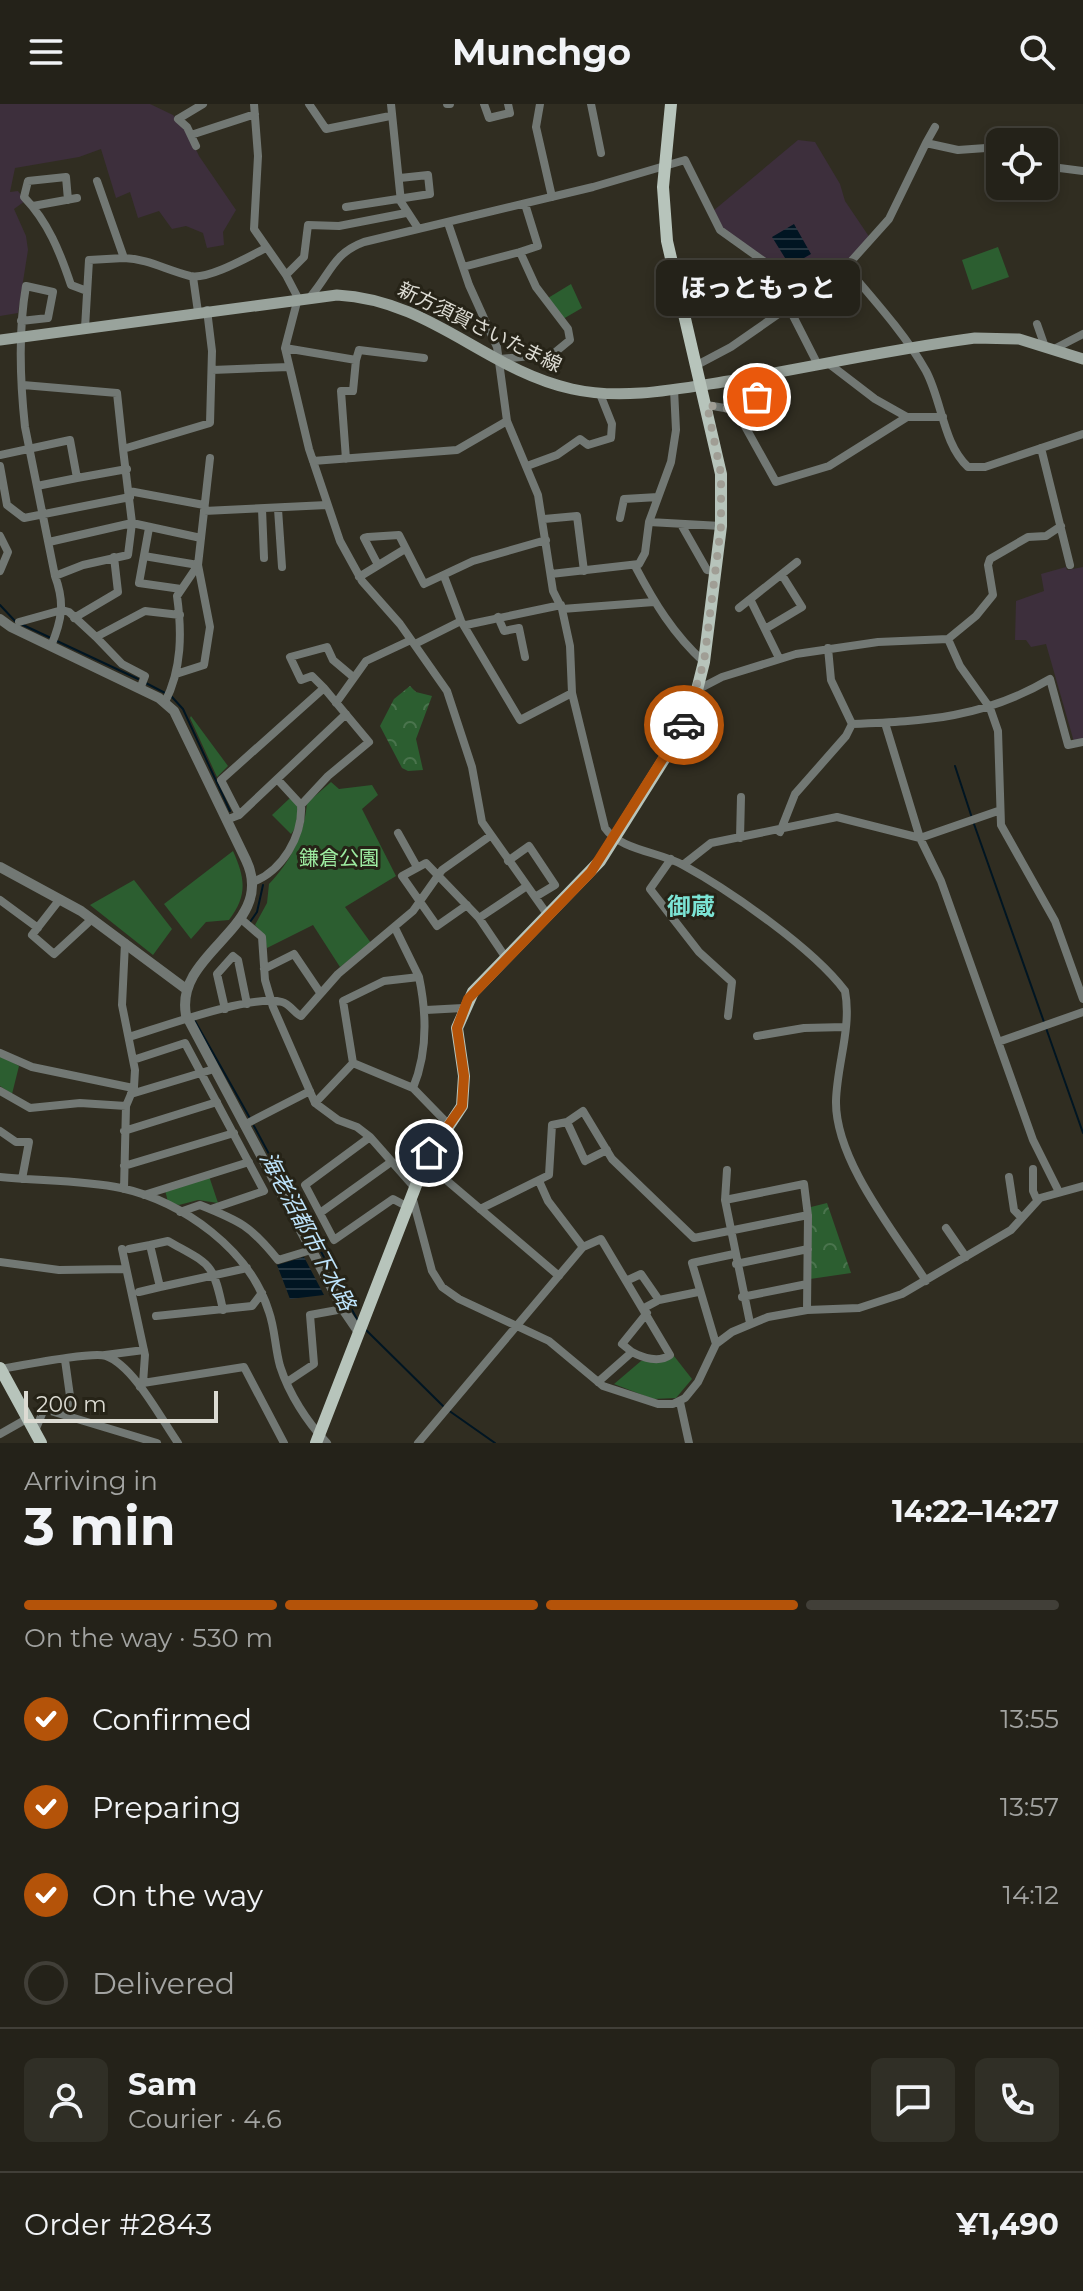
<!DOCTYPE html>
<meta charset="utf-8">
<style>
body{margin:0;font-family:Montserrat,"Noto Sans JP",sans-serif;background:#302f26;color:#f1f3f6;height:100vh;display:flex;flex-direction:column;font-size:30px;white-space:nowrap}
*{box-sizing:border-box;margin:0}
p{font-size:26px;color:#a3a4a2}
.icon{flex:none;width:44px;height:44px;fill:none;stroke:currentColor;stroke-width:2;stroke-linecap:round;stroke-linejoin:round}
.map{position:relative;height:1339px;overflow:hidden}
.drawer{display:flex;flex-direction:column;background:#242219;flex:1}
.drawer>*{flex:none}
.tools{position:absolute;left:986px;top:24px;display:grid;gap:16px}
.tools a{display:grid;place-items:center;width:72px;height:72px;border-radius:12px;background:#242219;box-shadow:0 4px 12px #0003,0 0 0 2px #413f38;font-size:40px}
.scale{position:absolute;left:24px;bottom:20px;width:194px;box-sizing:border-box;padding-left:8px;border:4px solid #dcdbd3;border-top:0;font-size:22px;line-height:28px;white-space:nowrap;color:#dcdbd3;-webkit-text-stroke:6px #262317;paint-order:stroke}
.pin{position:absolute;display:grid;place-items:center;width:68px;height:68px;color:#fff;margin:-34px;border:4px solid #fff;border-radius:50%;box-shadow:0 2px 8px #0007}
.courier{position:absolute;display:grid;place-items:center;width:80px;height:80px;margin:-40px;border:6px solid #b45309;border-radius:50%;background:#fff;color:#222;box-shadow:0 2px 10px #0007}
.bubble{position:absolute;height:56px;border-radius:12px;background:#242219;box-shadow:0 4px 12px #0003,0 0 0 2px #413f38;font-size:26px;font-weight:700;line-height:56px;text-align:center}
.headline em{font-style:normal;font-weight:700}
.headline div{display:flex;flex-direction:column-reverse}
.headline{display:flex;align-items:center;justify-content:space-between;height:136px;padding:0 24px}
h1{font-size:52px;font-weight:700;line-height:60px}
.bar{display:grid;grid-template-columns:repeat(4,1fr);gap:12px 8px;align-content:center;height:96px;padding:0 24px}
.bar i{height:10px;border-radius:6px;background:#413f38}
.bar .current{background:#b45309}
.bar p{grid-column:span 4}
.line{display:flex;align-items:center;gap:20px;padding:0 24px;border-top:2px solid #413f38}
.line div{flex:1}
.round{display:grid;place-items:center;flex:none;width:84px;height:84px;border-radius:12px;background:#302f26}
ol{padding:0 24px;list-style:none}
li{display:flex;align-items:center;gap:24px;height:88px}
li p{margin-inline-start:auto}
li .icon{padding:8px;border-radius:50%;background:#b45309;color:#fff;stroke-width:4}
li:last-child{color:#a3a4a2}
li i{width:44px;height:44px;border:4px solid #413f38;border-radius:50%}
header{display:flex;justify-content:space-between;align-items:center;height:104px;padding:0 24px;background:#242219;font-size:36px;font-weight:700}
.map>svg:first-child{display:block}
</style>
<header><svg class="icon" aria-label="menu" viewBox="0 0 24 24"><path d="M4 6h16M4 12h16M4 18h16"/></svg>Munchgo<svg class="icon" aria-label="search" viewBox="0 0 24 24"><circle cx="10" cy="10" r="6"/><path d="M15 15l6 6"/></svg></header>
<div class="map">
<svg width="1083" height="1339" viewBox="0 0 1083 1339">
<defs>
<pattern id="forest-crowns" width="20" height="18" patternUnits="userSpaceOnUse" patternTransform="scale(2)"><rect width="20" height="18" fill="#2c5e30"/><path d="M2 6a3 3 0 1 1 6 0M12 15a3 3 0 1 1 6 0" fill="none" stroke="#4a744d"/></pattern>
<pattern id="water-rules" width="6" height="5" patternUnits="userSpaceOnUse" patternTransform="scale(2)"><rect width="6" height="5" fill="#001522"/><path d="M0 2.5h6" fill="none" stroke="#253641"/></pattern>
</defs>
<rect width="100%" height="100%" fill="#302d21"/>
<path fill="#3d2f3c" d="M0 0H150L173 11 186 24 199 52 236 106 223 128 224 141 207 144 203 129 186 122 172 125 159 107 138 114 130 88 116 94 101 45 79 53 15 64 10 88 18 87 25 97 14 105 26 132 28 146 18 209 0 212Z
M798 36 815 38 840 80 845 97 870 134 848 158 800 192 784 168 724 127 713 107Z
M1066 463 1067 466 1083 463V635L1074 638 1046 540 1031 543 1026 536H1015L1016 497 1044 487 1041 470Z"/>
<path fill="url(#forest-crowns)" d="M410 582 416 588 432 592 416 635 423 666 408 667 402 664 380 622 394 595Z
M827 1099 851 1169 810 1175 811 1103Z"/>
<path fill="#2c5e30" d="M998 143 1009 173 972 186 962 156Z
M571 180 582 204 563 215 548 194Z
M191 612 228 662 217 673 190 614Z
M331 678 339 685 372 681 378 691 362 705 396 772 345 803 371 839 340 863 313 821 267 844 264 831 255 821 267 799 269 780C291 757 304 731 307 699Z
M290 694 298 702 296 723 291 730 272 711Z
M233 747C245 774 248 791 229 816L206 818 191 835 164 800Z
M134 776 172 825 153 851 90 801Z
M0 951 19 962 12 990 0 982Z
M209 1072 218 1099 198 1096 179 1101 168 1098 165 1086Z
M674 1252 692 1275 676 1294 653 1295 614 1280 641 1257 666 1256Z"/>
<path fill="url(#water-rules)" d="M794 120 811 150 790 162 772 133Z
M304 1153 324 1191 290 1195 277 1161Z"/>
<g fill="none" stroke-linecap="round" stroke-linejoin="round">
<path stroke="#001522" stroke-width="2" d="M0 501 15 517
M21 520 51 534
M57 537 138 575
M144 578 167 590
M172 593 183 605 230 707
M955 662 972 714
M974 720 1044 918
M250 818 257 808 263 781
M195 917 251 1016
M1046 924 1083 1029
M254 1022 358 1217
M365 1225 443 1302
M448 1306 495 1339"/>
<path stroke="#727874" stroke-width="8" d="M254 0 258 52 254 125 286 171 298 194 285 244 309 345 340 437 362 477 400 520 447 587 472 663 482 718 547 810
M309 0 326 25 390 12
M391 0 401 98 418 124
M447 0H450
M484 0 489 14 510 9 508 0
M540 0 536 23 552 93
M591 0 601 49
M191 31 255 10
M1021 38H1030
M926 39 935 23
M196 42 187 23 178 15 203 0
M1044 62 1083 67
M97 77 124 154C148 155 166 166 190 172 208 176 248 153 266 144
M68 96 66 73 28 77 24 93C48 118 60 148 71 181L87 187
M33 102 77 94
M346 103 430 90 428 71 400 74
M448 119 469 181 497 243 507 317 538 391 553 487 562 505 570 542 572 589 605 724C620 746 660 748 683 761 729 786 814 845 845 887 852 923 837 960 836 997 835 1056 895 1129 926 1177
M463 163 520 148
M846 163C874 196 905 230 926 267 942 297 943 340 968 363H985L1083 330
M286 171 304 153 308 121 339 122 406 109
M193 173 198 208
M311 192C331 168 334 149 364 138L593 83 685 56 720 126 783 171 799 197
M789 204 818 261
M21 217 48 214 53 188 26 182C18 228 20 277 25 323L55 472C65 499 62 516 51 542
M1037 220 1044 240
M85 224 89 156 124 154
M285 244 356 256 353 287H341L346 355
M1056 244 1083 230
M500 255 553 250 570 236 568 225 536 183 520 148 538 142 525 100
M356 256 359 246 424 254
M828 259 875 295 907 313H943
M697 261 731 243 846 163 889 115 926 39 958 46 1000 43
M212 266 289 263
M23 281 117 289 123 345
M707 301 736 306 776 378 829 362 907 313
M736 306 779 280 778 268
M1041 344 1070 461
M0 351 70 336 77 374 127 365
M313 357 457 346 507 317
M0 362 7 401 24 414 130 393
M527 362 557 351 580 335 588 341 611 334 612 320 600 290
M37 382 77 374
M129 387 204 401
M262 405 264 454
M278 405 282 463
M204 407 327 401
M620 414 624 395 658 393
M544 415 577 412 584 467
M649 418 721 422
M682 422 707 466 715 467
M149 424 139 479 181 485
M0 432 8 448 0 467
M49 438 132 419 201 434
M144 452 198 461 210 523 204 561 176 570
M378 461 364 434 368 433 399 431 424 480 473 457 546 436
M635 462C654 498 673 530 704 558
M551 470 639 460 645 449 649 418 671 358 676 326 674 285
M55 472 83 461 128 451 132 419 123 345 210 319 212 247 207 206
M444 472 461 517 520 616 572 589
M359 473 405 445
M751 497 779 554
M739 504 797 458
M562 505 654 498
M498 513 504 527 519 524 525 553
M74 514 118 488 114 453
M19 518 62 506 69 508 96 533 145 507 180 511
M466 521 561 501
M765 525 802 503 782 471
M96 533 122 560 145 572 140 585
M948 535 960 562 990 604 998 627 1001 721 1055 817 1083 895
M415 540 461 517
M828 544 831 576 852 620
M324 584 312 572 301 576 290 553 327 543 333 556 352 572
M697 586 722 573 796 550 878 538 948 535 976 512 993 491 988 461 990 455 1028 433 1046 432 1061 422
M165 598C182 565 182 528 177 492L198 461 210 354
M336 599 366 557 411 536
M885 619 920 734 941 777 1033 1036 1059 1088
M852 620C926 617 984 614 1050 575L1068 641 1083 638
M239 711 346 610
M226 716 239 711 221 676 324 584 369 638 328 672 301 701
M780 728 795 690 846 632 852 620
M398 729 417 763
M740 734 741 693
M671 755 650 785 699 848 732 878 728 912
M508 757 529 742 555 781 535 793
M683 761 711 739 837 713 920 734 998 707
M253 778C282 767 303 732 301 701L278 676
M60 795 32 831 54 850 92 815
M0 796 38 824
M467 801 437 822 402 772 426 759 479 814 506 854
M479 814 527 782
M241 815 262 833 265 876 273 903 315 999 338 1016 357 1023 370 1033 415 1084
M395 824 419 873
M264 865 294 850 319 887
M225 905 217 870 233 852 238 856 247 900
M426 906 463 904
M757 932 804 924 845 923
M129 933C162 923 252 890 282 898 290 900 294 909 301 912L338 870 413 807 442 766 490 732
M998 938 1083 908
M0 949 32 963 133 984
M133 956 185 939 264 1087 211 1105
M413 984C428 948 427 911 419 873L384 877 343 897 353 959 413 984 450 1022
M0 987 30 1004 80 999 126 1002
M131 990 214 965
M315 999 353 959
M567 1018 585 1057 607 1046
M244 1021 310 987
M0 1027 16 1038H29L22 1075
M124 1027 217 998
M370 1033 305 1081 334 1136 393 1095 408 1103
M425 1058 559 1172
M124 1062 234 1029
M1033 1065V1087L1037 1096
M0 1073C40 1077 83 1076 121 1084 184 1098 250 1146 269 1208 275 1225 275 1244 280 1262 289 1290 307 1318 327 1339
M1009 1073 1014 1106 1022 1114
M539 1077 548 1097 583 1143
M124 1085 126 1002 134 983 135 966 122 901 125 839
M144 1091 249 1058
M412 1092 432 1167 442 1183 459 1195 549 1237 603 1282 658 1300H673L685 1294 698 1278 716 1240 732 1228 768 1213 807 1206 859 1204 902 1190 1011 1126 1040 1094 1083 1082
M725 1096 727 1066
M480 1105 549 1071 552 1021 567 1018 583 1007 612 1055 694 1134 808 1111
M180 1108 200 1101C240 1117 251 1122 278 1156L311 1146
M320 1109 391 1058
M946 1124 966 1153
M150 1141 168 1137C210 1161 213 1157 223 1206
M122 1145 145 1251 143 1279
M129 1145 150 1141 160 1183 139 1188
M0 1158 59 1166 126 1165
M736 1160 808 1145
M628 1176 641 1170 659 1196
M160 1183 247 1164
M742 1193 807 1180
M644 1204 659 1196 698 1188
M156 1212 252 1202 262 1189
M750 1219 725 1096 804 1080 808 1112 807 1206
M716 1240 692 1159 734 1150
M105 1251 144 1246
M65 1256 70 1292 69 1310
M0 1265C19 1262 93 1247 106 1252 134 1262 161 1315 178 1339
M287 1278 314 1260 310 1211 343 1205
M598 1278 632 1248 622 1240 647 1209
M140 1283 143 1279 244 1263 284 1339
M680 1298 689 1339
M35 1327 44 1305 157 1339
M0 1330 23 1317
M418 1339 583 1143 601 1135 670 1251C659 1259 643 1254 632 1248"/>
<path stroke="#727874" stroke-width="10" d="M0 515 11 523 159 594 174 607 246 756C278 823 174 847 186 911L343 1205 358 1227
M0 763 81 807 186 885"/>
<path stroke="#99a39c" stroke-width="11" d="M0 236 337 191C431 196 486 266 572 285 625 297 682 284 735 276 815 262 894 245 975 234L1019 235 1083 255"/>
<path stroke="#b7c4bb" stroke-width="12" d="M0 1264 41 1339
M316 1339 425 1058 462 1002 464 972 457 924 473 888 600 757 678 633 697 586 704 558 721 422V370L667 137 663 83 671 0"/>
</g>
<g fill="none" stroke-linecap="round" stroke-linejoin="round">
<path stroke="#a09e95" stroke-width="8" stroke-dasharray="0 14.4" d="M684 621 704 558 721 422V370L707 301 736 306 757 293"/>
<path stroke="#b45309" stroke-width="10" d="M429 1049 462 1002 464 972 457 924 468 895 591 768 684 621"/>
</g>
<g text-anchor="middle" stroke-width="6" stroke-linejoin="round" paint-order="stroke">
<g font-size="20" fill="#dcdbd3" stroke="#262317">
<text transform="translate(480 223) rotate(26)" y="7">新方須賀さいたま線</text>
</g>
<g font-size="20" fill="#9deba0" stroke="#262317">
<text x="339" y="761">鎌倉公園</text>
</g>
<g font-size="22" font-style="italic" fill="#bee4fc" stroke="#262317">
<text transform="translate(308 1127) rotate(62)" y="8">海老沼都市下水路</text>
</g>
<g font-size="24" font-weight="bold" fill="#7ce4d5" stroke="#262317">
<text x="691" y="811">御蔵</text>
</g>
</g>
</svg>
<div class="tools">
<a><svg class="icon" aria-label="locate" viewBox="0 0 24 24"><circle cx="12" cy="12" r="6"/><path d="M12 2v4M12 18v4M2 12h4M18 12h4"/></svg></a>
</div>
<div class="scale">200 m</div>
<div class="pin" style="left:757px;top:293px;background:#ea580c"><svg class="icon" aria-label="bag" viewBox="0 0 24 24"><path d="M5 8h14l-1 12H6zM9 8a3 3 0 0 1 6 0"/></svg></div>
<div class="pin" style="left:429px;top:1049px;background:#1f2937"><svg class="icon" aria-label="home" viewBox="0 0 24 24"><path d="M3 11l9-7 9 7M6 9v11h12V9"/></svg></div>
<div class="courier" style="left:684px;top:621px"><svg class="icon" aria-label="car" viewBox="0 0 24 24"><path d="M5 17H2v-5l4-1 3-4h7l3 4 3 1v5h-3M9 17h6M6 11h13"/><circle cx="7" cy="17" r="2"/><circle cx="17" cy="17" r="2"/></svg></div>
<div class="bubble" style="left:656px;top:156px;width:204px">ほっともっと</div>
</div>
<section class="drawer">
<div class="headline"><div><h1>3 min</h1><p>Arriving in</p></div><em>14:22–14:27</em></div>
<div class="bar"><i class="current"></i><i class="current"></i><i class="current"></i><i></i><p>On the way · 530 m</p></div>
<ol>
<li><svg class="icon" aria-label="check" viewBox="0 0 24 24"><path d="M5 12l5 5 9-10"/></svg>Confirmed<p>13:55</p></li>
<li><svg class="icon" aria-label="check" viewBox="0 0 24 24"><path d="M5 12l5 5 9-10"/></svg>Preparing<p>13:57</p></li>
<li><svg class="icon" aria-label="check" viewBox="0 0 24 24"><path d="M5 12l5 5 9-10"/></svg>On the way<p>14:12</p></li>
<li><i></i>Delivered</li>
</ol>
<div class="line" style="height:144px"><a class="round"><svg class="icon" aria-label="person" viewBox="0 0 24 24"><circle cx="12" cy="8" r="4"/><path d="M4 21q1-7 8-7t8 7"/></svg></a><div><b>Sam</b><p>Courier · 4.6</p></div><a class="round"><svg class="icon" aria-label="chat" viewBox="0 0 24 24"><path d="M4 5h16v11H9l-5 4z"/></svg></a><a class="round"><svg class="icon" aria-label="phone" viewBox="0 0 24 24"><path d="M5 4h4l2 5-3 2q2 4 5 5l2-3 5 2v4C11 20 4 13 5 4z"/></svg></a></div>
<div class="line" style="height:104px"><div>Order #2843</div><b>¥1,490</b></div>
</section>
